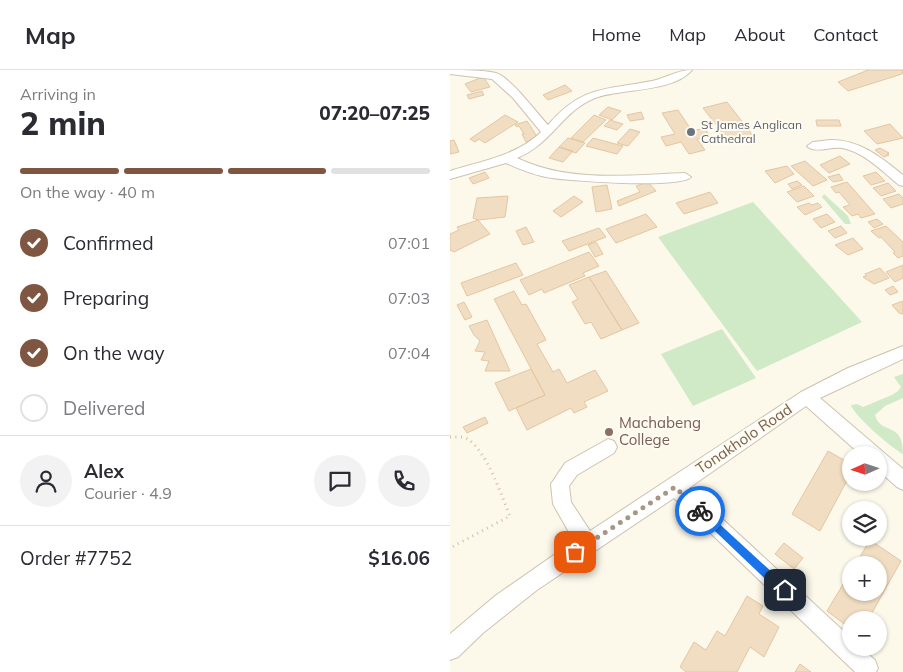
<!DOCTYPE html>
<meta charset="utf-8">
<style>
body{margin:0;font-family:Mulish,sans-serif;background:#f2f2f3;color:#2b2b33;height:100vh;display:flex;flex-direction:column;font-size:19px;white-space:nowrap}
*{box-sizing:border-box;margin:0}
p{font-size:16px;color:#7c7c81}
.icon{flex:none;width:28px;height:28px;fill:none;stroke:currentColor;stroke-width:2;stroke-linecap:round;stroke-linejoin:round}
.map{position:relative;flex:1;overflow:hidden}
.panel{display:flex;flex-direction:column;background:#fff;width:450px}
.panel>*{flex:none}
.needle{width:32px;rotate:267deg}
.controls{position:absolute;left:392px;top:376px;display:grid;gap:10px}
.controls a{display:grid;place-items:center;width:45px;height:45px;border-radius:50%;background:#fff;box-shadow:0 1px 4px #0004;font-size:25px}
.pin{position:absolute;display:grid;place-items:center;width:42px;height:42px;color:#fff;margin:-21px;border-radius:10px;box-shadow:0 2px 8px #0006}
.courier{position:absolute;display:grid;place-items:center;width:50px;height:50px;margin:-25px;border:4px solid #1a73e8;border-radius:50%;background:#fff;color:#222;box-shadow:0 1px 6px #0007}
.summary em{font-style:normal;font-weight:800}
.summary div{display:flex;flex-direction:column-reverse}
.summary{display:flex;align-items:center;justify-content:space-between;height:85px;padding:0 20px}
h1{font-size:32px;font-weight:800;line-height:38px}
.bar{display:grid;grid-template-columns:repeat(4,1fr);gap:8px 5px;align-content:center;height:60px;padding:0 20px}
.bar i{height:6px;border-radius:4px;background:#e1e1e2}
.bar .active{background:#7e5641}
.bar p{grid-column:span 4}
.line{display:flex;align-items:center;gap:12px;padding:0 20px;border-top:1px solid #e1e1e2}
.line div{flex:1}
.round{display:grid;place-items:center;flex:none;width:52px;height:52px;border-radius:26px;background:#f2f2f3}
ol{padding:0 20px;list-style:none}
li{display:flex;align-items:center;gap:15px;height:55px}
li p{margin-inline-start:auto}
li .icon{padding:5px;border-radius:50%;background:#7e5641;color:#fff;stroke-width:4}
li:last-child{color:#7c7c81}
li i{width:28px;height:28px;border:2px solid #e1e1e2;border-radius:50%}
header{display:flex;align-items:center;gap:30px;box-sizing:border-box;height:70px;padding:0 25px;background:#fff;border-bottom:1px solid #e1e1e2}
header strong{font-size:24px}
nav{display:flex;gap:28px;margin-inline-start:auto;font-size:18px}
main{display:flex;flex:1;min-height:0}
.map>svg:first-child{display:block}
</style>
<header>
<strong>Map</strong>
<nav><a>Home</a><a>Map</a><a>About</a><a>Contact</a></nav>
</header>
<main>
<section class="panel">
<div class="summary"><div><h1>2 min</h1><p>Arriving in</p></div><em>07:20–07:25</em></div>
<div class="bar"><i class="active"></i><i class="active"></i><i class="active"></i><i></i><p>On the way · 40 m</p></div>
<ol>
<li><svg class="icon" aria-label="check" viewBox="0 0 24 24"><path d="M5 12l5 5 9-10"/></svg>Confirmed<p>07:01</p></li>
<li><svg class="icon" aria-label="check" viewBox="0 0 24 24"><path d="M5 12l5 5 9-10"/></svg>Preparing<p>07:03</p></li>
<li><svg class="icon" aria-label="check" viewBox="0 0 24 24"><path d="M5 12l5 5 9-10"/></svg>On the way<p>07:04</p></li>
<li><i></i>Delivered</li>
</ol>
<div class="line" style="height:90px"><a class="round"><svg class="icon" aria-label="person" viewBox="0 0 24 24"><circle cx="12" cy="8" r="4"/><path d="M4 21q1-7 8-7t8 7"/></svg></a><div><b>Alex</b><p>Courier · 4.9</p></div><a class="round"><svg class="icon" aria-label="chat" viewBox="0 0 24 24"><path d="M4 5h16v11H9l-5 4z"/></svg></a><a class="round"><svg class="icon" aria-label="phone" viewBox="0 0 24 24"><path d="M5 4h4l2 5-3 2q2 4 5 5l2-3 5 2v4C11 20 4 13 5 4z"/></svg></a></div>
<div class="line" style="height:65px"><div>Order #7752</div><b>$16.06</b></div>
</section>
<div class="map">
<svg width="453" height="602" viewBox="0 0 453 602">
<rect width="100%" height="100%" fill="#fcf8ea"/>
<path fill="#d0eac7" d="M374 124 398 146 401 154H395L372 127Z
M303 132 412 252 307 301 208 167Z
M272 259 306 308 243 336 211 284Z
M453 304V328L435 336 425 345C431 366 453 350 453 384 443 379 403 345 401 335L407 334 413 337 442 325 448 321 451 317 444 307Z"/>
<path fill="#f1ddc2" stroke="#e4c6a2" d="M418 0H453V1L452 4 398 21 388 12Z
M30 8H34L40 17 21 22 15 14Z
M115 15 122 21 98 30 93 25Z
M32 21 34 25 19 29 17 25Z
M277 32 304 67 280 73 253 38Z
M158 37 171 41 162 50 149 45Z
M228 40 242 61 254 58 260 66 247 69 255 80 239 84 231 72 216 76 211 67 225 64 212 43Z
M191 42 194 49 180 51 177 45Z
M55 45 68 52 35 73 29 69 25 72 20 69Z
M144 45 156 50 133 72 121 68Z
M160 50 173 54 167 60 154 56Z
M366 50H389L391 56H367Z
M77 51 88 68 76 72 72 64H74L69 56 67 57 65 55Z
M440 54 453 68 427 74 414 61Z
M180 59 190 62 178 76 167 73Z
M118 68 135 73 126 83 109 77Z
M143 68 173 76 167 84 136 76Z
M4 70 9 82 0 84V71Z
M109 77 123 81 113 92 99 88Z
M430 78 439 83 437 84 439 85 434 87 425 80Z
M390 86 400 94 379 103 370 95Z
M355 91 377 110 363 116 341 96Z
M337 96 344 104 325 113 315 101Z
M35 102 39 108 23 114 19 108Z
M426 102 435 111 421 115 413 106Z
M389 104 393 110 383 112 378 107Z
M347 111 352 115 342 119 338 114Z
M198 112 206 121 169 136 167 131 190 122 186 116Z
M397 112 425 144 411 148 408 144 402 146 393 137 400 135 389 122 386 123 381 117Z
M438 113 446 121 431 126 423 118Z
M157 115 162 139 146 142 142 117Z
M354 116 364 126 347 132 337 122Z
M260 122 268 133 234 144 226 133Z
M449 124 453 128V134L441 138 433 129Z
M58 126 55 147 28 150 23 148 27 128Z
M124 126 133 132 111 147 103 141Z
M359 133 362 135 368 133 372 137 355 145 347 137Z
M196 144 207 157 166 173 156 159Z
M377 144 385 152 371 158 363 149Z
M427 149 433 154 424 158 418 152Z
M28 150 40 164 4 182 0 180V164L9 160 7 157Z
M391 156 397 163 385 168 378 161Z
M436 156 453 172V186L448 188 443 183 445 182 431 167 429 168 421 161Z
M76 157 84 172 73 175 66 161Z
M149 158 156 167 119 181 112 171Z
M403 168 413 179 398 185 385 175Z
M146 172 153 184 145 187 138 175Z
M139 182 149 196 133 203 135 206 94 223 92 219 79 225 70 210Z
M66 193 73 205 17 226 11 213Z
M453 195V208L445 212 436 202Z
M430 198 439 208 424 214 413 207 416 206 415 204Z
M156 201 189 253 172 260 139 207Z
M139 207 172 260 151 269 141 252 135 254 122 232 128 229 119 215Z
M443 216 448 222 440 225 435 220Z
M64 221 72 235 76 234 96 270 87 274 103 302 109 299 117 313 145 300 158 321 134 332 137 337 124 343 121 338 77 360 66 338 95 325 44 229Z
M453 231V244L449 243 442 235Z
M14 232 22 247 15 250 7 235Z
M37 250 60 301H35L39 291 31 290 35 282 25 281 30 271 24 265 19 256Z
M81 299 95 325 59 341 45 313Z
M35 347 38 353 17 363 13 357Z
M378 381 401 394V403L370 461 342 444Z
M420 470 451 491 418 550H401V559L377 541 401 501V522H429V495H405Z
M334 473 353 488 344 499 325 484Z
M297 526 313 536 309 544 329 557 314 587 300 577 287 602H236L230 597 244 572 256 580 267 561 275 566Z
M350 594 361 602H345Z"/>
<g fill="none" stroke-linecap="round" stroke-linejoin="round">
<g stroke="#cec2af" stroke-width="2">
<path id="minor" d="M0 0C15 0 32 0 46 3 60 7 87 43 98 55 131 16 155 20 202 11 216 8 227 0 242 0 222 23 172 18 145 28 112 41 102 74 67 88 118 113 180 105 235 103L241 107C232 119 115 111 96 107 82 104 69 99 56 93L0 109V101C32 91 66 86 91 62L63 28 42 9 0 4Z
M380 70C409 69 432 88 453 105V116L449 115C432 101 414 82 392 78 381 76 364 84 357 76L363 72Z
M453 276V289L370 328 453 399V420L447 417 429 401V385H411L356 336 239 418 401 568V578H411L425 590 428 598 426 602H405L224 428 87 520 33 563 8 587 0 590V564L45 526 124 471 103 434 101 414 115 393 158 369 164 371 167 377 164 383 127 405 119 416 121 432 140 461 351 322 398 298Z"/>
</g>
<path stroke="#d7c0a4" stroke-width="3" stroke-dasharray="1 4.5" stroke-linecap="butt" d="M0 367C6 367 14 366 19 370 38 384 51 425 60 446L0 478"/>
<use href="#minor" fill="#fff" fill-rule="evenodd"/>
</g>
<path fill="#1a73e8" d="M250 436 338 517V524H331L247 444 246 441Z"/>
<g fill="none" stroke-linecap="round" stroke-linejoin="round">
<path stroke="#a69784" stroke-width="5" stroke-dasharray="0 9" d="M125 482 225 417 250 441"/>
</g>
<circle fill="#6b7280" stroke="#fffbf0" stroke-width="2" cx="241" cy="62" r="5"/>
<circle fill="#8d6e63" stroke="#fffbf0" stroke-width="2" cx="159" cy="362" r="5"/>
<g text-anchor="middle" stroke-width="4" stroke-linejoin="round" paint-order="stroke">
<g font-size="12" fill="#5b616d" stroke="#fffbf0" text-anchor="start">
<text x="251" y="59">St James Anglican<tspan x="251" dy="14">Cathedral</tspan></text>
</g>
<g font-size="15" fill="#785e54" stroke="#fffbf0" text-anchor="start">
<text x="169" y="358">Machabeng<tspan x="169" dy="17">College</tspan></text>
</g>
<g font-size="15" fill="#77634d" stroke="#fffbf0">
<text transform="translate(294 369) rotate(-34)" y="5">Tonakholo Road</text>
</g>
</g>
</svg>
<div class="controls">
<a><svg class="needle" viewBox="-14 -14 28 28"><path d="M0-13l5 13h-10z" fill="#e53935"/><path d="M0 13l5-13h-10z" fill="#7c7c81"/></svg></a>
<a><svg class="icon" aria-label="layers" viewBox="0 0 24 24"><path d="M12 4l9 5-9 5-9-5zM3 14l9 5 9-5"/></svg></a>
<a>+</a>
<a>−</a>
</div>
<div class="pin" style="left:125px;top:482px;background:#ea580c"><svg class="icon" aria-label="bag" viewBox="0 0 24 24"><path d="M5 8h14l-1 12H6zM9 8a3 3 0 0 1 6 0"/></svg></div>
<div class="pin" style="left:335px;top:520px;background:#1f2937"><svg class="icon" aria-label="home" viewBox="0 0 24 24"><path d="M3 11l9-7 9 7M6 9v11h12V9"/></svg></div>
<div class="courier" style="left:250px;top:441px"><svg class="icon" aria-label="bike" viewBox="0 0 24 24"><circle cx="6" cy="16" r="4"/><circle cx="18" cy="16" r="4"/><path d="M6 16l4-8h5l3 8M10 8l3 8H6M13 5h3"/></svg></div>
</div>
</main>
